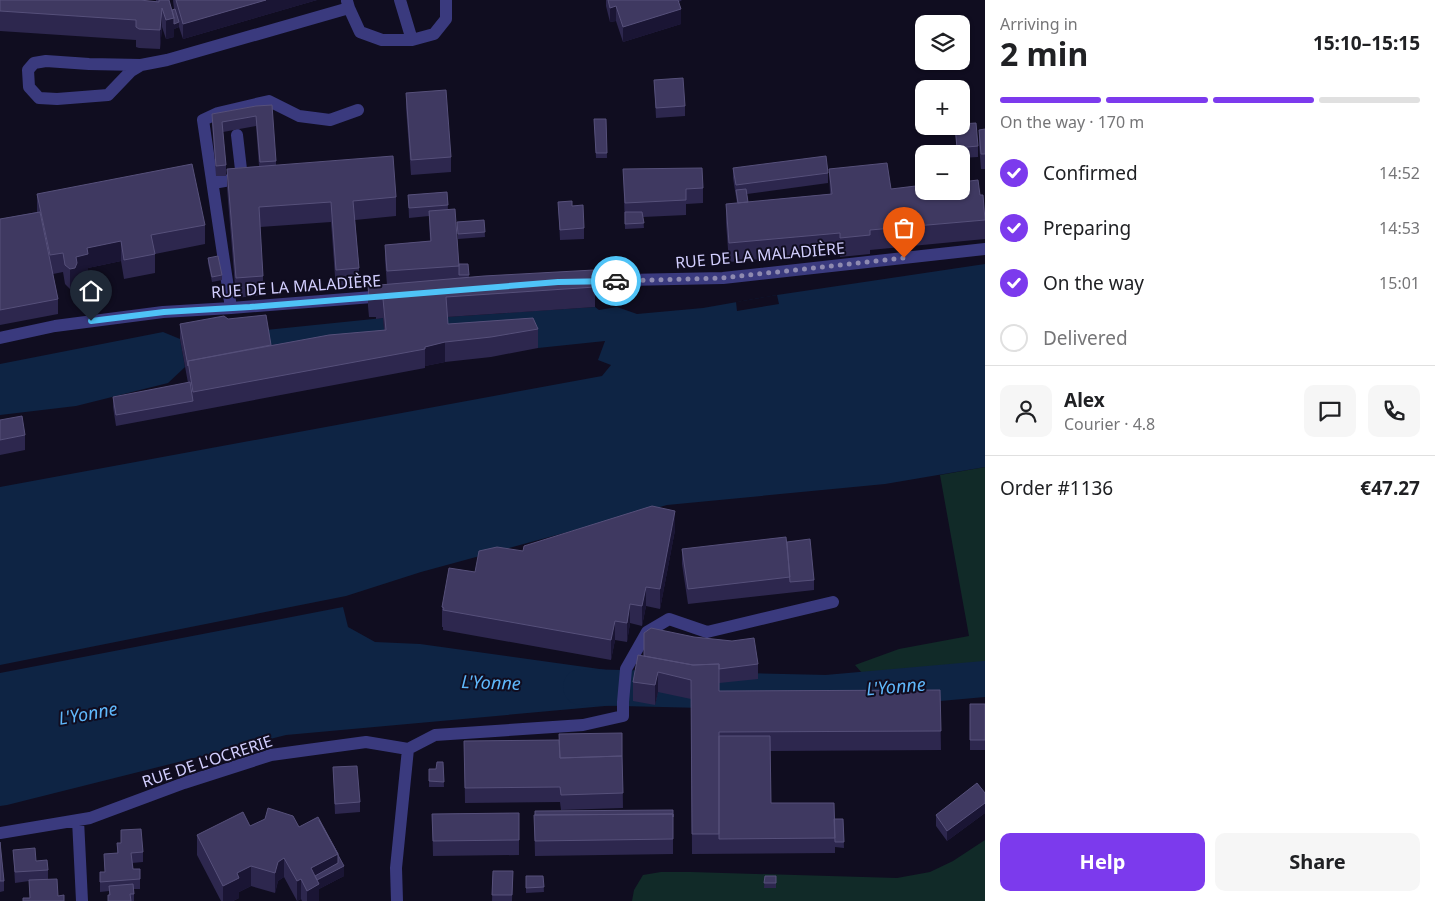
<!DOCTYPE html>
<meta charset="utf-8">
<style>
body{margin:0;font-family:"Noto Sans",sans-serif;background:#f6f6f6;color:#202124;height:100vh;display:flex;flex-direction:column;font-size:19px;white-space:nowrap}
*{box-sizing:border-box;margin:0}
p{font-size:16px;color:#757577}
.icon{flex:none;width:28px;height:28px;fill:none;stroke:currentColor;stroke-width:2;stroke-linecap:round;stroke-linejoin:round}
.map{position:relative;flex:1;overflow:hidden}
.drawer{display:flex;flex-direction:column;background:#fff;width:450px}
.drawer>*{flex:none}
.fabs{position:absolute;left:915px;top:15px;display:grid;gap:10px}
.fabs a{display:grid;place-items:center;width:55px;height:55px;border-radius:10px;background:#fff;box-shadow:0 1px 4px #0004;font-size:25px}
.pin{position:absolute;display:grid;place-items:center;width:42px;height:42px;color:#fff;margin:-51px -21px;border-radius:50% 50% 50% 0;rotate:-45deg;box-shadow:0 0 5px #0007}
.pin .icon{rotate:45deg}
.courier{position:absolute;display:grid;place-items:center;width:50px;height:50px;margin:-25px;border:4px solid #4fc3f7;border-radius:50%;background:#fff;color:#222;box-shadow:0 1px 6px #0007}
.summary em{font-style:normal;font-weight:700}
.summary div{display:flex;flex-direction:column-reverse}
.summary{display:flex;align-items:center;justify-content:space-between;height:85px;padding:0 15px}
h1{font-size:32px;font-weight:700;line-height:38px}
.bar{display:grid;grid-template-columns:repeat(4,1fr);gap:8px 5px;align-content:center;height:60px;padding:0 15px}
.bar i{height:6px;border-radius:4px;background:#e0e0e0}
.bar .current{background:#7c3aed}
.bar p{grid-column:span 4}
.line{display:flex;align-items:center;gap:12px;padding:0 15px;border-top:1px solid #e0e0e0}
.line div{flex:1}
.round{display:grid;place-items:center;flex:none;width:52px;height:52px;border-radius:10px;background:#f6f6f6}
ol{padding:0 15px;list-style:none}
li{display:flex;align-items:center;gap:15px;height:55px}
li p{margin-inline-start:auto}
li .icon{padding:5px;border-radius:50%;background:#7c3aed;color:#fff;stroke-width:4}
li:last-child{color:#757577}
li i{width:28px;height:28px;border:2px solid #e0e0e0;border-radius:50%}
.button{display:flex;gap:10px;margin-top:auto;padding:10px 15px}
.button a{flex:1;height:58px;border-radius:10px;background:#7c3aed;color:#fff;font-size:20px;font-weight:700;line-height:58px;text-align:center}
.button a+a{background:#f6f6f6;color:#202124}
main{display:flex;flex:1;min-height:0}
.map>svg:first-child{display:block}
</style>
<main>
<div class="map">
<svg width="985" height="901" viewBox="0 0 985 901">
<rect width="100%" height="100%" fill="#100d20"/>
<path fill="#112a28" d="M985 467V672L928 680 870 682 855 665 899 649 969 636 940 475Z
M985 840V901H632L634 890 643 875 661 872H691L897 878 930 872 953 861Z"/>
<path fill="#0e2444" d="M985 264V467L885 484 667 505 421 572 346 596 0 665V487L602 376 611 365 598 360 605 341 538 348 448 343 446 317 595 307 599 310 617 307 637 314 703 308 777 295Z
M383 318 386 349 272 365 266 330Z
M163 332 180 339 185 367 168 383 76 406 0 415V364Z
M343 607 348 627 375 642 420 644 621 672 616 705 286 735 7 805 0 806V673Z"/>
<path fill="#100d20" d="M777 295 779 304 737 311 736 302Z"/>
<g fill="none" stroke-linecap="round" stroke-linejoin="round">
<path stroke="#0e2444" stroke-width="36" d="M581 687 827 693 985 679"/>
<path stroke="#3a3a7e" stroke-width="12" d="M400 0 412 40
M347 1 349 8 360 32 382 40H412L434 34 446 19V0
M141 65 131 71 108 95 57 99 39 98 29 87 28 70 34 63 46 61 89 64 141 65 167 60 349 8
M213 183 242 178 237 135
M579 281 723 278 985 249
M231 308 203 120 218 113 269 101 299 116 330 120 358 110
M0 338 55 326 163 312 231 308 385 296
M408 749 435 735 583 725 623 716V702L626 669 647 632 669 619 707 632 833 602
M78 820 82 901
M0 833 90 818 184 783 271 755 366 742 408 749
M397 901 396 868 408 749"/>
</g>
<path fill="#2d274e" d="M0 0 156 1V0H169L172 10 174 9 173 0H317L183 39 179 27 174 29V37L166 39 162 27 160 49 139 48 136 47V40L0 31Z
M606 0H682L679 2 681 24 623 42 616 21 610 22 606 6Z
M654 80 685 106V116L656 118Z
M406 93 451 157V172L411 175 406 108Z
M256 106 276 161V165L396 197V216L355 220 359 268V288L336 290 331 222 260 227 263 276V295L236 298 227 188V169L259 166 256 126 223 132 226 165V176H216L212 124V114Z
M594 119H606L607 158H596Z
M955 126 978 146V157L961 158V154H957Z
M985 129V169H981L979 145V130Z
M733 168 828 173V183L747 194 748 202 830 194 829 169 891 189 980 195 985 220V239L870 250V254L840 257V252L729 262 726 223V204L737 203 733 178Z
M623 169 703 188V203L686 204V215L643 217 644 228 625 229Z
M447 192 448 210 459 264H468L469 278 595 287V307L447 317 448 324 538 329V348L491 357 445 362 425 366V368L116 426 113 407V397L188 383 180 339V324L228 319 271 345 384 330 383 318 376 319V317H369L368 306V286L387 285 385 260V245L430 241 429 216 409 218 408 195Z
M37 194 205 225V244L155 254V273L124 279 121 261 88 268V273L77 276V282L75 287 70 289 65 284 63 272 53 274 58 299V314L0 325V219L37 212Z
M558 202 572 206 584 228V239L560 240Z
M484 220 485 237 458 239 457 222Z
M208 258 222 275V280L212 282 208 263Z
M0 420 25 435V450L0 455Z
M675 530 660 609 646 606 642 626 630 623 627 642 615 640 611 660 443 630V627H442V607L475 572 523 551Z
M787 542 814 580V590L688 604 682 564V549Z
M644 656 758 664V679L719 683V691L940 690 941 750 770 751 771 803 834 819H843L844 848 835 847V853L692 854 691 699 658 692 655 705 633 701V682Z
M970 704H985V750H970Z
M622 733 623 808 561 810 560 802 465 803 464 741 559 740Z
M443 762 444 787H429V769H436Z
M333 767 360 802V812L335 814Z
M985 793V813L947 841 936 826V815Z
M673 810V854L535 856 534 815Z
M519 813V855L433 856 432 814Z
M265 819 299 827 344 876 319 889V901H302L301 899 297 901 284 877 278 881 275 893 251 886 239 892V898L233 901H221L197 855V835L250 826Z
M121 830 143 852V862L132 863 133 869 140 879V889H134V901H108V895H109V891L100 892V872H105L104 854 117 853V843H121Z
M0 842 4 881V891L0 892Z
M13 850 36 861 48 870V879L30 898 29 881 15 883Z
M493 871H513L512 901H492Z
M526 876H543L544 892 526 893Z
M765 876H776V888H764Z"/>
<path fill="#1a1534" d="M266 0H317L183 39V24Z
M616 6V21L610 22V8Z
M162 8V27L160 49V30Z
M681 9V24L623 42V27Z
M174 18 179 22V27L174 29V37L166 39V20Z
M121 241V261L88 268V273L77 276V282L75 287 70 289V269L76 257 87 248Z
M445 342V362L425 366V347Z
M675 511V530L660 609V589Z
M646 587V606L642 626V606Z
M630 604V623L627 642V623Z
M615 621V640L611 660V640Z
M658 672V692L655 705V685Z
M985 803V813L947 841V831Z
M338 854 344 866V876L319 889V901H307V891L311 868Z
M284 858V877L278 881 275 893V873L278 862Z
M251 866V886L239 892V898L233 901H223V886L237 873Z
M301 879V899L297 901V881Z"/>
<path fill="#3f3961" stroke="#56507a" d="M0 0H140L159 2V0H169L174 18 166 20 162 8 160 30 139 29 136 27V20L0 11Z
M176 0H266L183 24Z
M608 0H678L681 9 623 27 616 6 610 8Z
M175 9 179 22 174 24V18L172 10Z
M683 78 685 106 656 108 654 80Z
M446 90 451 157 411 160 406 93Z
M272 105 276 161 260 162 256 116 222 122 226 165 216 166 212 114 256 106Z
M594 119H606L607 153H596Z
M976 123 978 146 957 148 955 126H961V124Z
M985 129V154H981L979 130Z
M393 156 396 197 353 201 359 268 336 270 331 202 259 207 263 276 236 278 227 169Z
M826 156 828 173 736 185 733 168Z
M887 163 891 189 924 185V191H961V182L978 180 980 195H983L985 220 870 230V235L840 238V233L729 243 726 204 832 194 829 169Z
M192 164 205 225 151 235 155 254 124 260 121 241 87 248 88 254 76 257 77 263 75 268 70 269 65 265 63 253 50 255 37 194Z
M702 168 703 188 686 189V200L625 203 623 169Z
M746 189 748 202 738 203 736 190Z
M447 192 448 205 409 208 408 195Z
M572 201V206L583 205 584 228 560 230 558 202Z
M455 209 459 266 387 271 385 245 431 241 429 211Z
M40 212 58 299 0 310V219Z
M625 212H642L644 223 625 224Z
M484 220 485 232 458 234 457 222Z
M218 256 222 275 212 277 208 258Z
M459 264H468L469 275H459Z
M594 270 595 287 446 297 448 324 533 318 538 329 491 337 445 342 425 347V349L193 392 188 361 329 335 386 330 383 299H376V297L369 298 368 286 484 276Z
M266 315 271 345 188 361V366L180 324 224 316 228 319Z
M190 382 193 401 116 415 113 397Z
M22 416 25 435 0 440V420Z
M652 506 675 511 660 589 646 587 642 606 630 604 627 623 615 621 611 640 443 610 444 608 442 607 449 568 475 572 479 551 497 547 523 551 524 546Z
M786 537 790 577 688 589 682 549Z
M810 539 814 580 790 582 787 542Z
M651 628 694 637 732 641 754 638 758 664 719 669V664L693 665 644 656V633Z
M638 655 693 665 719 664V691L940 690 941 731 719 732V834H692L691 680 658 672 655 685 633 682Z
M970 704H985V740H970Z
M622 733V756L560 758 559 734Z
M719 736H770L771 803H834L835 838 719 839Z
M559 740 560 758 622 756 623 793 561 795 560 787 465 788 464 741Z
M437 762H443L444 782 429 781V769H436Z
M357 766 360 802 335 804 333 767Z
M977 783 985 793V803L947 831 936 815Z
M268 808 293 816 299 827 318 817 338 854 311 868 319 884 307 891 301 879 297 881 284 858 278 862 275 873 251 866 237 873 239 878 223 886 197 835 243 812 250 826 265 819Z
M673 810V817V814L535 815V811Z
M519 813V840L433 841 432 814Z
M673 814V839L535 841 534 815Z
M834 819H843L844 842H835Z
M319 820 344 866 317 880 315 876 338 863V854Z
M141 829 143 852 131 853 133 869H140V879L100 882V872H105L104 854 118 853 117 843H121V830Z
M0 842 4 881H0Z
M35 848 36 861 47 860 48 870 15 872 13 850Z
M493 871H513L512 895H492Z
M526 876H543L544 887 526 888Z
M765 876H776V883H764Z
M57 879 58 896 64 895V901H23V898H30L29 880Z
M133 884 134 894H130L131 901H108V895H110L109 886Z"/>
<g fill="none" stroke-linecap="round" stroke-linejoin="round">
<path stroke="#8e8ab0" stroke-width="5" stroke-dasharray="0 9" d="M616 281 722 278 904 258"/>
<path stroke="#4fc3f7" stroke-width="6" d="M91 321 164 312 250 307 558 282 616 281"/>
</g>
<g text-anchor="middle" stroke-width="4" stroke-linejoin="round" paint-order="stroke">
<g font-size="16" fill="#d2cefe" stroke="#100d20">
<text transform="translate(760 255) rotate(-5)" y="6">RUE DE LA MALADIÈRE</text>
<text transform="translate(296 286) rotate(-4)" y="6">RUE DE LA MALADIÈRE</text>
<text transform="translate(207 761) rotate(-18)" y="6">RUE DE L'OCRERIE</text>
</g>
<g font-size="18" font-style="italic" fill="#5fb7fa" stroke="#100d20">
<text transform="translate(491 683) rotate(2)" y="6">L'Yonne</text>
<text transform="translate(896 687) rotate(-5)" y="6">L'Yonne</text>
<text transform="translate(88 714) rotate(-10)" y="6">L'Yonne</text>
</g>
</g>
</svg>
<div class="fabs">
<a><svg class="icon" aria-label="layers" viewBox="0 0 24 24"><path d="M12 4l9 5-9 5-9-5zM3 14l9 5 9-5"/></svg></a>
<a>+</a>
<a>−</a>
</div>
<div class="pin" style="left:904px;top:258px;background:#ea580c"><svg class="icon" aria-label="bag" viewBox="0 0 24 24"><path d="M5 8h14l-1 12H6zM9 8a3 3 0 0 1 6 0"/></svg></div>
<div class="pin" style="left:91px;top:321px;background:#1f2937"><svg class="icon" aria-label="home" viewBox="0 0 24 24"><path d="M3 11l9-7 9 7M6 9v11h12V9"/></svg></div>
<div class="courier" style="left:616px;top:281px"><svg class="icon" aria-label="car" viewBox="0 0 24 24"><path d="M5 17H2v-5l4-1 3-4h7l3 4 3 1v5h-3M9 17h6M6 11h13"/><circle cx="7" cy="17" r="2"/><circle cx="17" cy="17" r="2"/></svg></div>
</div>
<section class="drawer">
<div class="summary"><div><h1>2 min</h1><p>Arriving in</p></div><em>15:10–15:15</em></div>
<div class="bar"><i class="current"></i><i class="current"></i><i class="current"></i><i></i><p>On the way · 170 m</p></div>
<ol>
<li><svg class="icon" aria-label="check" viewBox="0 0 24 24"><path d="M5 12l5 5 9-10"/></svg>Confirmed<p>14:52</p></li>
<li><svg class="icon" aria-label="check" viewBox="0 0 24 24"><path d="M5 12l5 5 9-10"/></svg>Preparing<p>14:53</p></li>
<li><svg class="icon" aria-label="check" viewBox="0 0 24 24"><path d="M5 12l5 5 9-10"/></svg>On the way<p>15:01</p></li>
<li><i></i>Delivered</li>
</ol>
<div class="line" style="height:90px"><a class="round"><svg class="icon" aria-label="person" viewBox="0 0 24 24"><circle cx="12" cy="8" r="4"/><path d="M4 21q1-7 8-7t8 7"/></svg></a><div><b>Alex</b><p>Courier · 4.8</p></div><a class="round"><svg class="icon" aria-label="chat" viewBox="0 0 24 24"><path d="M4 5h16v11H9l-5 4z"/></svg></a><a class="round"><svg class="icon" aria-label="phone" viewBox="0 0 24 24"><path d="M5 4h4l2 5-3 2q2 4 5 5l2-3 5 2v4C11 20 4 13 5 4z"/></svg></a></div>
<div class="line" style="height:65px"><div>Order #1136</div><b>€47.27</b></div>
<div class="button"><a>Help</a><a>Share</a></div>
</section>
</main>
